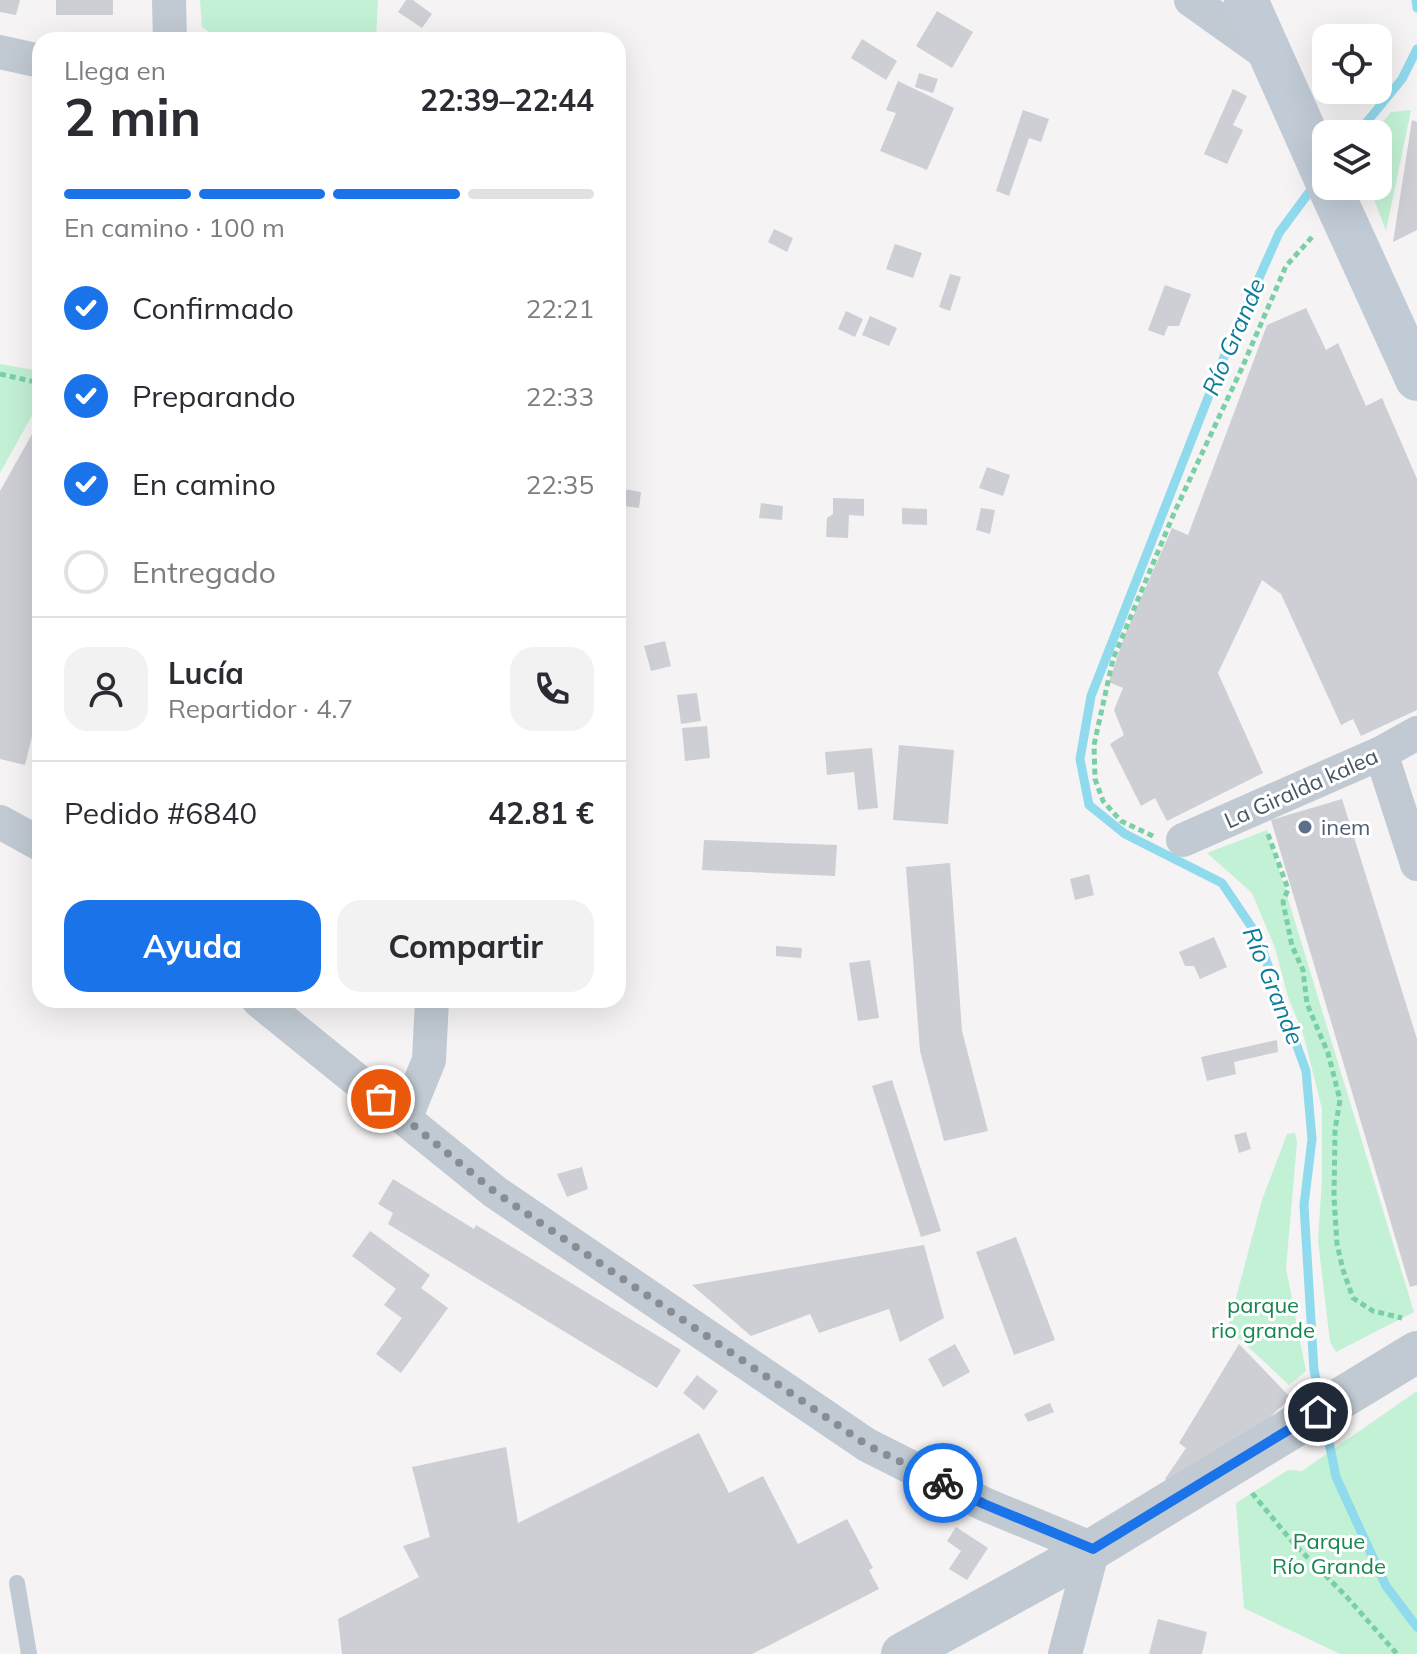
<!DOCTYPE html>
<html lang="es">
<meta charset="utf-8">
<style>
body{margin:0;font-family:Mulish,sans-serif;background:#f2f2f3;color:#2b2b33;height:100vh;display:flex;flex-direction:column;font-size:30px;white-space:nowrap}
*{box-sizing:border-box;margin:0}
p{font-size:26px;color:#7c7c81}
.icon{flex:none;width:44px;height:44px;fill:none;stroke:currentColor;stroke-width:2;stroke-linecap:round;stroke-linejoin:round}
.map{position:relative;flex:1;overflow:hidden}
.sheet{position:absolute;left:32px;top:32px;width:594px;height:976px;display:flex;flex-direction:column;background:#fff;border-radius:24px;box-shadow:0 8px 32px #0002}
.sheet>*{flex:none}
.buttons{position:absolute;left:1312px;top:24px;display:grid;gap:16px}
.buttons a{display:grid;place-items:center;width:80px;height:80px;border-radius:16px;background:#fff;box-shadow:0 8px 32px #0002;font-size:40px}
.pin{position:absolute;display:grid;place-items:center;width:68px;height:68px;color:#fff;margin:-34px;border:4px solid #fff;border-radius:50%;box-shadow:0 2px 8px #0007}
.courier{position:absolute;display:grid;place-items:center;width:80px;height:80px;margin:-40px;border:6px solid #1a73e8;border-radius:50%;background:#fff;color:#222;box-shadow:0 2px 10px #0007}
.summary em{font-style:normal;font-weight:700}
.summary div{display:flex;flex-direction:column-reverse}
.summary{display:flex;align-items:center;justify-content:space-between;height:136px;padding:0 32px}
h1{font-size:52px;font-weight:700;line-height:60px}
.bar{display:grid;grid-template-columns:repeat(4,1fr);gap:12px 8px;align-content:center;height:96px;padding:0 32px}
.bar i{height:10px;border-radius:6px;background:#e1e1e2}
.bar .on{background:#1a73e8}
.bar p{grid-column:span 4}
.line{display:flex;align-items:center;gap:20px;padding:0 32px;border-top:2px solid #e1e1e2}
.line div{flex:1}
.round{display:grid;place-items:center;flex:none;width:84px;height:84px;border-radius:24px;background:#f2f2f3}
ol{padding:0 32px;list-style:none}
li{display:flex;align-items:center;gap:24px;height:88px}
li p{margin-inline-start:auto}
li .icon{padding:8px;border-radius:50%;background:#1a73e8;color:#fff;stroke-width:4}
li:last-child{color:#7c7c81}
li i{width:44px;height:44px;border:4px solid #e1e1e2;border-radius:50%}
.action{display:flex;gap:16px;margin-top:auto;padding:16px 32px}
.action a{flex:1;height:92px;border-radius:24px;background:#1a73e8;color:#fff;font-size:32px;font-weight:700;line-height:92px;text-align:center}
.action a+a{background:#f2f2f3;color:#2b2b33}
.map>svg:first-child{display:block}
</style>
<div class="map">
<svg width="1417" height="1654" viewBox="0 0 1417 1654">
<rect width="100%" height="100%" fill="#f5f3f3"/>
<path fill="#c3f1d5" d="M200 0H378L376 40H221L202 27Z
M1411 110 1386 231 1369 186H1378V134H1373L1391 112Z
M0 364 40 371V401L0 473Z
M1267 830 1414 1312 1336 1352 1330 1342 1318 1240 1322 1180V1109L1303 1033 1288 997 1275 948 1252 893 1207 853Z
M1295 1133 1297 1142 1286 1268 1306 1371 1289 1385 1228 1328 1262 1200 1287 1134Z
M1417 1391V1654H1340L1244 1608 1236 1503 1288 1470 1302 1471Z"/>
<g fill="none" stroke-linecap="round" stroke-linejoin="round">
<path stroke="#90daee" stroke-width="9" d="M1416 0 1417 8
M1357 134 1402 79 1417 49
M1316 183 1279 233 1226 352 1091 696 1080 759 1089 805 1125 834 1222 883 1257 935 1306 1071 1312 1139 1304 1205 1314 1370 1320 1399
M1325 1422 1336 1477 1386 1586 1417 1627"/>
</g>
<path fill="#cdcfd5" d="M0 0H20L16 15 0 12Z
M56 0H113V15H56Z
M406 0H413L432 14 422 28 398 12Z
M937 11 973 32 952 68 916 46Z
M862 39 897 61 886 80 851 58Z
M919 73 938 79 933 93 915 87Z
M898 81 954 108 927 170 880 151 896 113 886 110Z
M1233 89 1247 96 1233 125 1243 130 1227 164 1204 154Z
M1023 110 1049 119 1041 142 1029 138 1009 196 996 191Z
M1412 120 1417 122V230L1393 242Z
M774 229 793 238 787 252 768 242Z
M895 244 922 253 913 278 886 269Z
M950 274 961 277 950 311 939 307Z
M1165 285 1191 294 1179 326H1168L1164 336 1148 330Z
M1306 308 1326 350 1338 343 1366 406 1382 398 1417 479V710L1361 736 1353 719 1341 725 1281 594 1262 580 1218 673 1263 773 1167 821 1155 798 1141 806 1110 744 1124 735 1114 710 1123 688 1109 682 1124 637 1172 528 1188 535 1267 325Z
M846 311 863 319 855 337 838 329Z
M870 316 897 328 889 346 862 335Z
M40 420V704L25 765 0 759V491Z
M987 467 1010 475 1003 496 979 488Z
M618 488 641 492 639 508 618 505Z
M833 498 864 499V516L849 515 848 538 826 537 827 518 833 514Z
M761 503 783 506 782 520 759 518Z
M902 508 927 509V525L902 524Z
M981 508 995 510 990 534 976 530Z
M665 641 671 666 651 671 644 646Z
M697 693 701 721 681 724 677 695Z
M707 726 710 758 685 761 682 728Z
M899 745 954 750 948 824 893 820Z
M872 748 878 808 858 810 854 772 827 775 825 752Z
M1342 799 1417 1039V1285L1410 1287 1271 820Z
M704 840 837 845 835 876 702 870Z
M950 863 962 1031 988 1131 944 1141 920 1051 906 867Z
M1089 874 1094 895 1075 900 1070 879Z
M1214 937 1227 967 1200 979 1194 966H1185L1179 952Z
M776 946 802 948 801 958 776 956Z
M870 960 879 1018 858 1021 849 963Z
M1277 1040 1278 1052 1234 1062 1236 1074 1207 1081 1201 1057Z
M892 1080 941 1231 921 1237 872 1086Z
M1246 1132 1251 1149 1239 1153 1234 1135Z
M582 1167 588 1189 567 1197 557 1174Z
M393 1179 474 1229 476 1225 681 1350 657 1388 388 1224 393 1213 378 1204Z
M370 1231 430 1275 421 1288 448 1308 401 1373 376 1354 402 1318 384 1305 396 1289 352 1256Z
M1016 1237 1055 1340 1014 1355 976 1252Z
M924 1245 944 1318 900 1342 889 1309 819 1333 810 1314 751 1336 692 1285Z
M955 1344 970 1372 943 1387 928 1359Z
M1239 1344 1291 1398 1211 1469 1176 1486 1165 1479 1186 1448 1179 1443Z
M697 1375 718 1391 704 1410 683 1393Z
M1050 1403 1054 1412 1028 1422 1024 1414Z
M699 1433 729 1493 763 1476 798 1544 847 1519 873 1568 869 1570 879 1589 752 1654H342L338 1619 419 1577 403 1546 430 1537 412 1467 506 1447 518 1523Z
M956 1527 988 1548 967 1580 949 1569 961 1551 947 1541Z
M1158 1619 1207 1632 1202 1654H1149Z"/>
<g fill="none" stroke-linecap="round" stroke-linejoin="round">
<path stroke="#7ad0a6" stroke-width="5" stroke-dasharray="6 4" stroke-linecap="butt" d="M0 374 40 383
M1268 834 1288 889 1283 902 1292 946 1303 970 1307 1004 1328 1053 1340 1100 1335 1130 1334 1197 1337 1244 1343 1270 1353 1298 1373 1311 1402 1318
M1153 836 1121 821 1103 801 1095 779 1094 745 1113 659 1175 511 1241 370 1286 266 1313 236
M1252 1493 1295 1545 1345 1595 1397 1654"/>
<path stroke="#c1cad2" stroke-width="16" d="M17 1583 29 1654"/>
<path stroke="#c1cad2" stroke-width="34" d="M169 0 170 40
M1191 0 1271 57
M0 52 40 61
M1381 753 1417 864
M0 822 40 844
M1183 840 1381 753 1417 733
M258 1000 495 1192 867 1445 984 1504 1093 1549 1065 1654
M405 1119 429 1060 432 1000"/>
<path stroke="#c1cad2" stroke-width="42" d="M902 1654 1093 1549 1417 1352"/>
<path stroke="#c1cbd6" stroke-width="44" d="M1246 0 1326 179
M1329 186 1417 379"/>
</g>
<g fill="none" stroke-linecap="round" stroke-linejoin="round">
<path stroke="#868d94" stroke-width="8" stroke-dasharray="0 14.4" d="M381 1099 495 1192 545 1226 867 1445 943 1483"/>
<path stroke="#1a73e8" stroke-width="10" d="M943 1483 984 1504 1093 1549 1318 1412"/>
</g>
<circle fill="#5c6f8a" stroke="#fff" stroke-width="3" cx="1305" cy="827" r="8"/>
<g text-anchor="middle" stroke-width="6" stroke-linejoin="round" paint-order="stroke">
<g font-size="22" fill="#4a5661" stroke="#fff">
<text transform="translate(1301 788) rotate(-24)" y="8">La Giralda kalea</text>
</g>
<g font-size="22" fill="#4e5e75" stroke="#fff" text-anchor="start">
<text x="1321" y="835">inem</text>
</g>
<g font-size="22" fill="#17864f" stroke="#fff">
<text x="1263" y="1313">parque<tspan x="1263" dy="25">rio grande</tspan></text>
<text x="1329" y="1549">Parque<tspan x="1329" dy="25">Río Grande</tspan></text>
</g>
<g font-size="24" font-style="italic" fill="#0c7c9b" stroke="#fff">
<text transform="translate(1234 337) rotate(-67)" y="8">Río Grande</text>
<text transform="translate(1273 986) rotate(68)" y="8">Río Grande</text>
</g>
</g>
</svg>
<div class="buttons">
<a><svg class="icon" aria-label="locate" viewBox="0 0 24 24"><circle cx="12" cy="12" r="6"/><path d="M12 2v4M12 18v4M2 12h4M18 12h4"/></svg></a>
<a><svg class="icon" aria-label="layers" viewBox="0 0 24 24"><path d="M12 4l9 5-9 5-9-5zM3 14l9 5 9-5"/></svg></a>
</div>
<div class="pin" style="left:381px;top:1099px;background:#ea580c"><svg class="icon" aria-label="bag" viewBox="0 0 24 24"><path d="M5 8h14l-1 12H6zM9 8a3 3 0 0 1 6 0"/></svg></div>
<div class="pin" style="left:1318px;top:1412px;background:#1f2937"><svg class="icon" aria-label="home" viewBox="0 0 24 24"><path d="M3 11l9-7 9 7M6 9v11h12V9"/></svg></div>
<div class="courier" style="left:943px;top:1483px"><svg class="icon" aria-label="bike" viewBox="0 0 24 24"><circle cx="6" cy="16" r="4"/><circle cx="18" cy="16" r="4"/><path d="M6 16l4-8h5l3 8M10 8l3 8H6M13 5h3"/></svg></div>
<section class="sheet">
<div class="summary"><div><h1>2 min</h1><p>Llega en</p></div><em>22:39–22:44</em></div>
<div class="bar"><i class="on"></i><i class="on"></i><i class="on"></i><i></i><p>En camino · 100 m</p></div>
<ol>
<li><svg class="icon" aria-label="check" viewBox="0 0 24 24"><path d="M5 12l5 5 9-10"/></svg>Confirmado<p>22:21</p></li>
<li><svg class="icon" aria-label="check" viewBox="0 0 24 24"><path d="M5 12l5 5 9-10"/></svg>Preparando<p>22:33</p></li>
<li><svg class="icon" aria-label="check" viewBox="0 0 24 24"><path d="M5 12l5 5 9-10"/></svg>En camino<p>22:35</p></li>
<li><i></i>Entregado</li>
</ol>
<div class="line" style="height:144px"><a class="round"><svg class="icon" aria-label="person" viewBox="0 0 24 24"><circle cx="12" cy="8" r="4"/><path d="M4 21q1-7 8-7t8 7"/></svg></a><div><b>Lucía</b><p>Repartidor · 4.7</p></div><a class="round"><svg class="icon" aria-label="phone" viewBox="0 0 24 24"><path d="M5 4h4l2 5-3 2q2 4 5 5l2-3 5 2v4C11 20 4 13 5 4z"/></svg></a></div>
<div class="line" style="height:104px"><div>Pedido #6840</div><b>42.81 €</b></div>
<div class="action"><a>Ayuda</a><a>Compartir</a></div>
</section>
</div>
